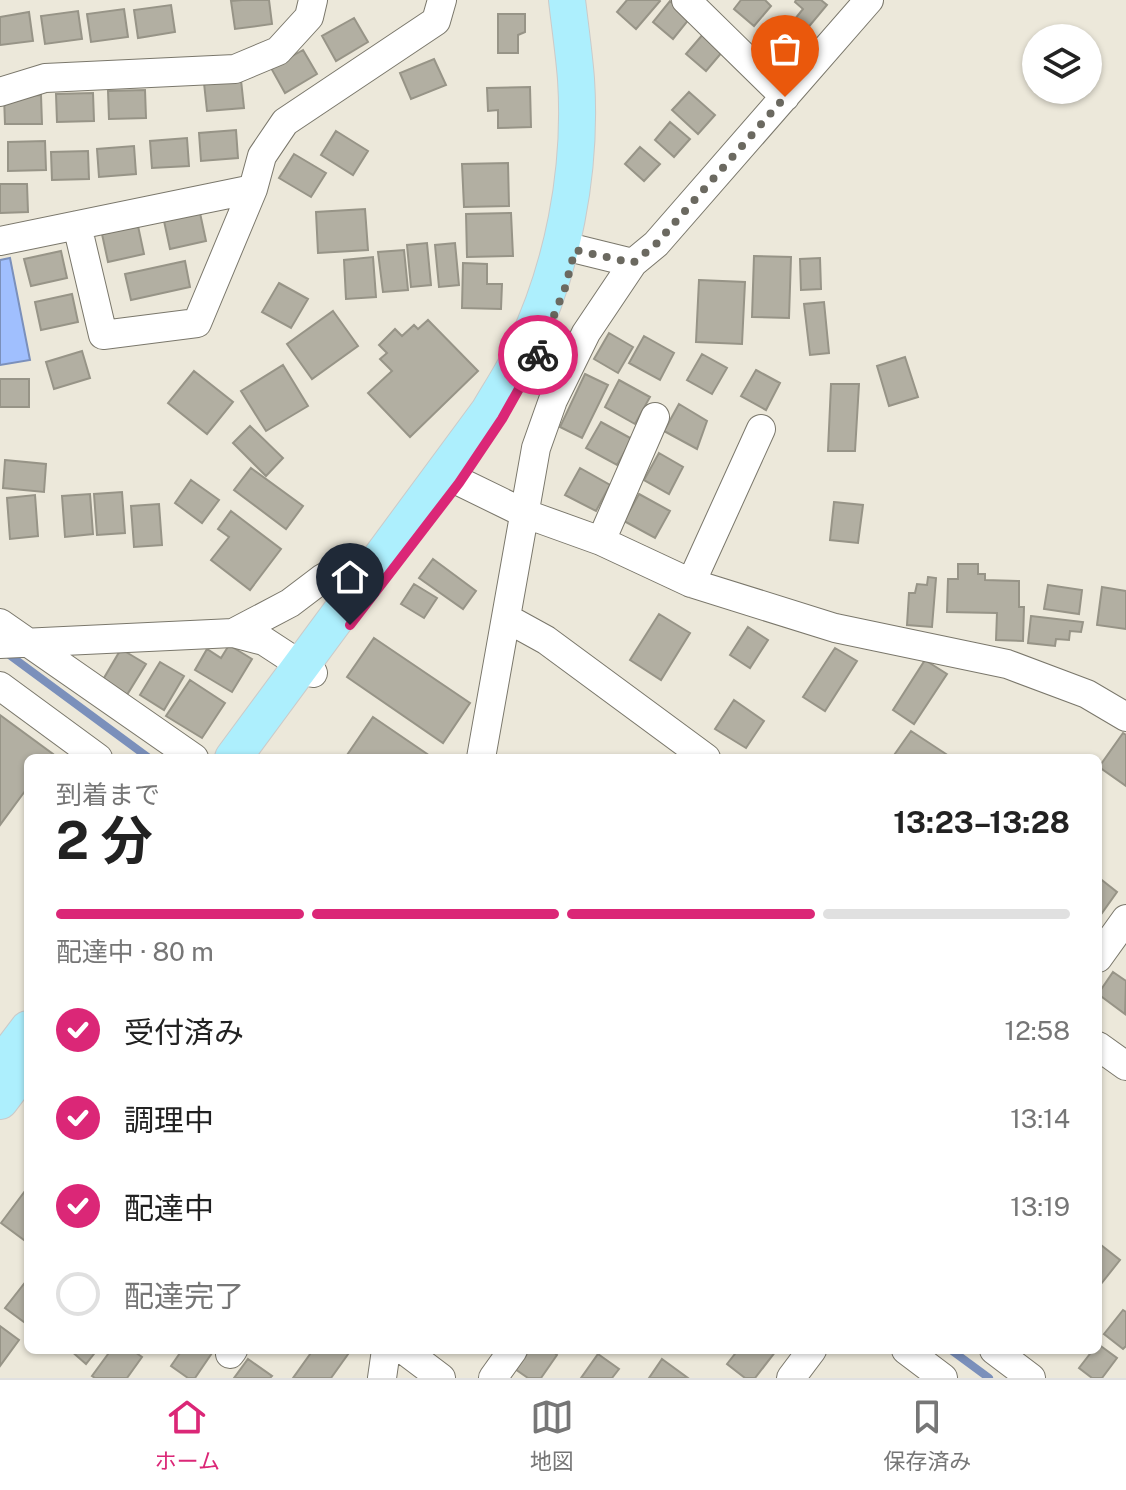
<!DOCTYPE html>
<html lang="ja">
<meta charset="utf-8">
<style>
body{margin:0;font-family:"Public Sans","Noto Sans JP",sans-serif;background:#f2f2f2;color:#222;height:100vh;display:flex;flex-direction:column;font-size:30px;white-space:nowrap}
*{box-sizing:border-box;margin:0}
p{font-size:26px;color:#767676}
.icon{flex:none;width:44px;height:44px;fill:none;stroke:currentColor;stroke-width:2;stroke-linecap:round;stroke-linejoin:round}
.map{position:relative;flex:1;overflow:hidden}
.panel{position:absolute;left:24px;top:754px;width:1078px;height:600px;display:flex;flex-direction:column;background:#fff;border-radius:12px;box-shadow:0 2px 6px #0004}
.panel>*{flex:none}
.controls{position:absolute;left:1022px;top:24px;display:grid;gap:16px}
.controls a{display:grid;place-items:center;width:80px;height:80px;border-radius:50%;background:#fff;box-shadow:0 2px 6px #0004;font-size:40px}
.pin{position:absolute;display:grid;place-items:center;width:68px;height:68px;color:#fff;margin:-82px -34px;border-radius:50% 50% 50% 0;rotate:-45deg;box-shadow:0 0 8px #0007}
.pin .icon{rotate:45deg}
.courier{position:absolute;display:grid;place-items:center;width:80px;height:80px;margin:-40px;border:6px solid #db2777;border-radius:50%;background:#fff;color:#222;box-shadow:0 2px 10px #0007}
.summary em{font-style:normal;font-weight:700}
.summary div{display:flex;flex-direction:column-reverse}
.summary{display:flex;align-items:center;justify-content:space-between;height:136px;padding:0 32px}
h1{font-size:52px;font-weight:700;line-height:60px}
.bar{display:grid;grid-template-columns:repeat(4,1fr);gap:12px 8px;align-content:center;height:96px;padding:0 32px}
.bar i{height:10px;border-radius:6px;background:#e0e0e0}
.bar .active{background:#db2777}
.bar p{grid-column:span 4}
ol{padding:0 32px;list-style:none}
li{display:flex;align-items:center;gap:24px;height:88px}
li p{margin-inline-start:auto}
li .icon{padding:8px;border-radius:50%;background:#db2777;color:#fff;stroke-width:4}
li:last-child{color:#767676}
li i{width:44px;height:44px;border:4px solid #e0e0e0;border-radius:50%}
.tabs{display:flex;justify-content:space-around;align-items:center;height:112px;border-top:2px solid #e0e0e0;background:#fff;font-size:22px;color:#767676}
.tabs a{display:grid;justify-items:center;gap:4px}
.tabs .active{color:#db2777}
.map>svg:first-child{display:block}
</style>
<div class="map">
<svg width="1126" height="1378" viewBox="0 0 1126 1378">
<rect width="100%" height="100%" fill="#ece8da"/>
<path fill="#a0bffe" stroke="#7b90bb" stroke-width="2" d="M10 258 30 360 0 365V260Z"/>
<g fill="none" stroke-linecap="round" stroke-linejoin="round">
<path stroke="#7b90bb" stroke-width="8" d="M4 651 149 758
M951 1350 989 1378"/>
</g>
<path fill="#b2afa2" stroke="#979487" stroke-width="2" d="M242 0H269L272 24 235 29 231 1Z
M627 0H659L660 1 636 29 617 12Z
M741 0H765L771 6 754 26 734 9Z
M796 0H821L827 5 806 30 794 20 803 9 795 2Z
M670 1 690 18 673 39 653 22Z
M171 5 175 32 138 38 134 10Z
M124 9 128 37 91 42 87 14Z
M78 11 82 39 45 44 41 16Z
M29 12 33 41 0 45V17Z
M498 14H525V32L518 35V53H498Z
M354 18 368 42 336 61 322 36Z
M704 33 723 51 706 71 686 54Z
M776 35 797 53 779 73 759 56Z
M303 50 317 74 285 93 271 68Z
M434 59 446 85 411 99 400 73Z
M241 80 244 108 207 111 204 83Z
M530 87 531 127 498 128V110L488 111 487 88Z
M145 90 146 118 109 119 108 91Z
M689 92 715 115 698 134 672 110Z
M93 93 94 121 57 122 56 94Z
M41 95 42 124H5L4 96Z
M670 122 690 139 674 157 655 140Z
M236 130 238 158 201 161 199 133Z
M336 131 368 151 353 175 321 155Z
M187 138 189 166 152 168 150 141Z
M45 141 46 170 8 171V142Z
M134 146 136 174 99 177 97 149Z
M640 147 660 164 644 181 625 164Z
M88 151 89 179 52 180 51 152Z
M294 154 326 173 311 197 279 178Z
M508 163 509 206 464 207 462 164Z
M0 184H27L28 212 0 213Z
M365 209 368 250 318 253 316 212Z
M200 213 206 241 170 249 164 221Z
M511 213 513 256 467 257 466 214Z
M138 226 144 254 108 262 102 234Z
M427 243 431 285 411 287 407 245Z
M455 243 459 285 439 287 435 245Z
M404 250 408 290 383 292 378 252Z
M61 251 67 278 31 286 24 259Z
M754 256 791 257 789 318 752 317Z
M373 257 376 297 346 299 344 260Z
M820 258 821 289 801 290 800 259Z
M185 261 190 287 131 300 125 274Z
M463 263 487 264V284H502L501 309 462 308Z
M699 280 745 282 742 344 696 342Z
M279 283 308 299 291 328 262 312Z
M72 294 78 322 41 330 35 302Z
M824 302 829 353 810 355 804 304Z
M333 311 358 346 312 379 287 344Z
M428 320 478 371 410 437 368 393 392 371 380 359 387 353 379 345 395 329 402 336 414 325 418 329Z
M609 333 633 347 618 373 594 359Z
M644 336 674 353 660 380 629 363Z
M82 351 90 378 54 389 46 362Z
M702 354 727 368 712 394 687 380Z
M905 357 918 397 889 406 877 366Z
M283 365 308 406 266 431 241 391Z
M756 370 780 383 766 410 741 396Z
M194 371 233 402 207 434 168 403Z
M585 374 608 385 582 438 560 427Z
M0 379H29V407H0Z
M619 380 650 397 635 424 605 407Z
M831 384H859L855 451H828Z
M679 404 707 421 697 449 664 431Z
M601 422 632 439 617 465 586 448Z
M250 426 283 458 266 476 233 443Z
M659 453 683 467 669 494 644 480Z
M5 460 46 464 44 492 3 488Z
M251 468 303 506 286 529 234 490Z
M580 468 610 485 596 511 565 495Z
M191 480 219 500 202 523 175 503Z
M122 492 125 533 97 535 94 494Z
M90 494 93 534 65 537 62 496Z
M639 494 670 511 655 538 624 521Z
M35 495 38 536 10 539 7 498Z
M834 502 863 505 858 543 830 540Z
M159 504 162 545 134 547 131 506Z
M231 511 281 549 250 590 211 560 229 537 218 529Z
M433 559 476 591 463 609 419 578Z
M958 564H978V574H985V580L1019 581V607H1024L1023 641 996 640 997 613 947 612 948 579H958Z
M928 577 936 578 932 627 907 625 909 593H915L917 584 927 585Z
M414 584 437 598 424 618 401 604Z
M1048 585 1082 590 1079 614 1044 609Z
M1102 587 1126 591V629L1097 625Z
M659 614 690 633 661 680 630 660Z
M1031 616 1083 622 1081 632 1070 631 1069 640 1056 639 1055 646 1028 643Z
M748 627 768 640 750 668 730 655Z
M374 638 470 703 443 743 347 677Z
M229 645 252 659 232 692 195 670 207 649 221 658Z
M835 648 857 661 825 711 803 697Z
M121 649 146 664 125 698 101 683Z
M925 660 947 674 914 724 893 710Z
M160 662 184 676 164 710 140 695Z
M190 680 225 703 202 738 166 716Z
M734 700 764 721 746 748 715 729Z
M0 715 53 754 50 758H28V787L0 825Z
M373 717 433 758H345Z
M911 731 949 756 948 758H892Z
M1123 733 1126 735V786L1099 767Z
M1098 877 1117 892 1102 913 1098 910Z
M1113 972 1126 981 1125 1014 1098 994Z
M28 1187V1243L1 1223Z
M1101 1245 1120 1260 1101 1284 1098 1282V1249Z
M27 1280 28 1281V1325L5 1308Z
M1123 1310 1126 1312V1346L1123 1349 1104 1334Z
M0 1326 19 1340 0 1366Z
M1098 1344 1117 1358 1102 1378H1092L1079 1368 1093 1350H1098Z
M70 1350H97L86 1364Z
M111 1350H132L142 1357 127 1378H95L92 1376Z
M182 1350H208L212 1353 195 1378H188L171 1366Z
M313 1350H351L331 1378H293Z
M529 1350H551L557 1355 541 1378H528L515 1369Z
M738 1350H776V1351L755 1378H745L727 1364Z
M598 1354 619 1369 612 1378H581Z
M248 1359 272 1376 270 1378H234Z
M662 1359 688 1378H649Z"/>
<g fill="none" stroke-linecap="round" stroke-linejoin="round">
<g stroke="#7a776b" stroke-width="30">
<path id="minor" d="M686 0 785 97
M0 92 45 78 235 69 278 51 309 17 313 0
M77 225 103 335 197 323 253 189 262 156 285 122 436 21 442 0
M0 241 253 189
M560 245 633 263 656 244 869 0
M444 474 526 514 601 541 691 583 835 628 1007 664 1087 694 1126 717
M601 541 655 417
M691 583 761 429
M506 618 546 640 706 758
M0 623 194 758
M233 633 264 641 313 673
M0 644 233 633 290 603 323 578 355 594
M0 686 98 758
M481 758 536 448 553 400 586 333 633 263
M1098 958 1126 919
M1098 1046 1126 1066
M404 1350 441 1378
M906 1350 943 1378
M994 1350 1031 1378
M230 1354 233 1350
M382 1378 386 1350
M493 1378 513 1350
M791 1378 812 1350"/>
</g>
<g stroke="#cbcac9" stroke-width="38">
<path id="major" d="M233 758 489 411C500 392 513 373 522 353 563 270 582 171 576 79 574 53 570 26 567 0
M0 1066 28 1029
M0 1101 28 1064"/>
</g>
<use href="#minor" stroke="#fff" stroke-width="28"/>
<use href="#major" stroke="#adeffd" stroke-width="36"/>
</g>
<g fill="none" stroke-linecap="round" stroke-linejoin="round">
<path stroke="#6b6960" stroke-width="8" stroke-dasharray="0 14.4" d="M538 355 565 288 575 250 633 263 656 244 785 97"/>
<path stroke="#db2777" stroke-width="10" d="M350 625 459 483 502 419 538 355"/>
</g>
</svg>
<div class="controls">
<a><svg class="icon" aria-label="layers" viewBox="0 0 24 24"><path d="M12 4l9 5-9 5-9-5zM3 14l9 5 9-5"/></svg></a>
</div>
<div class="pin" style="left:785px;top:97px;background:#ea580c"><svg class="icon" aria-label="bag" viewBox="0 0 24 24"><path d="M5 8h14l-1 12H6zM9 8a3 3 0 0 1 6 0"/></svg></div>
<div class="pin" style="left:350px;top:625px;background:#1f2937"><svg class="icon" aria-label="home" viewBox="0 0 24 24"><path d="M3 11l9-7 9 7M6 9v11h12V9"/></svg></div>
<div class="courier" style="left:538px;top:355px"><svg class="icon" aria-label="bike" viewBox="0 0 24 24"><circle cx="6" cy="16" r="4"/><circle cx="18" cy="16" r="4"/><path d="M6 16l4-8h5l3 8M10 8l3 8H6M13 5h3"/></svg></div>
<section class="panel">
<div class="summary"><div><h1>2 分</h1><p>到着まで</p></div><em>13:23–13:28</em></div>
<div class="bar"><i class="active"></i><i class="active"></i><i class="active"></i><i></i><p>配達中 · 80 m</p></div>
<ol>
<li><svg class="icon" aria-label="check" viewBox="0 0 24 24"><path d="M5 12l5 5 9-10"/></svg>受付済み<p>12:58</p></li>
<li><svg class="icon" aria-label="check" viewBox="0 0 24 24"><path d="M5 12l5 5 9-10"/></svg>調理中<p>13:14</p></li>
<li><svg class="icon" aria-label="check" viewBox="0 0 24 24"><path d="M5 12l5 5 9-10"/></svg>配達中<p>13:19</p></li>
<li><i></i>配達完了</li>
</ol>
</section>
</div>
<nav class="tabs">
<a class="active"><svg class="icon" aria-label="home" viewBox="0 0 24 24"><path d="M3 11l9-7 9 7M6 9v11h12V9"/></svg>ホーム</a>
<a><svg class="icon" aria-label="map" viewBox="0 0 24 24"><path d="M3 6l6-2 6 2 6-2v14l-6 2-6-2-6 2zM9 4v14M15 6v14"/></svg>地図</a>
<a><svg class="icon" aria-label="saved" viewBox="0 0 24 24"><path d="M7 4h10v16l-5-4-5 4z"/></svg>保存済み</a>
</nav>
